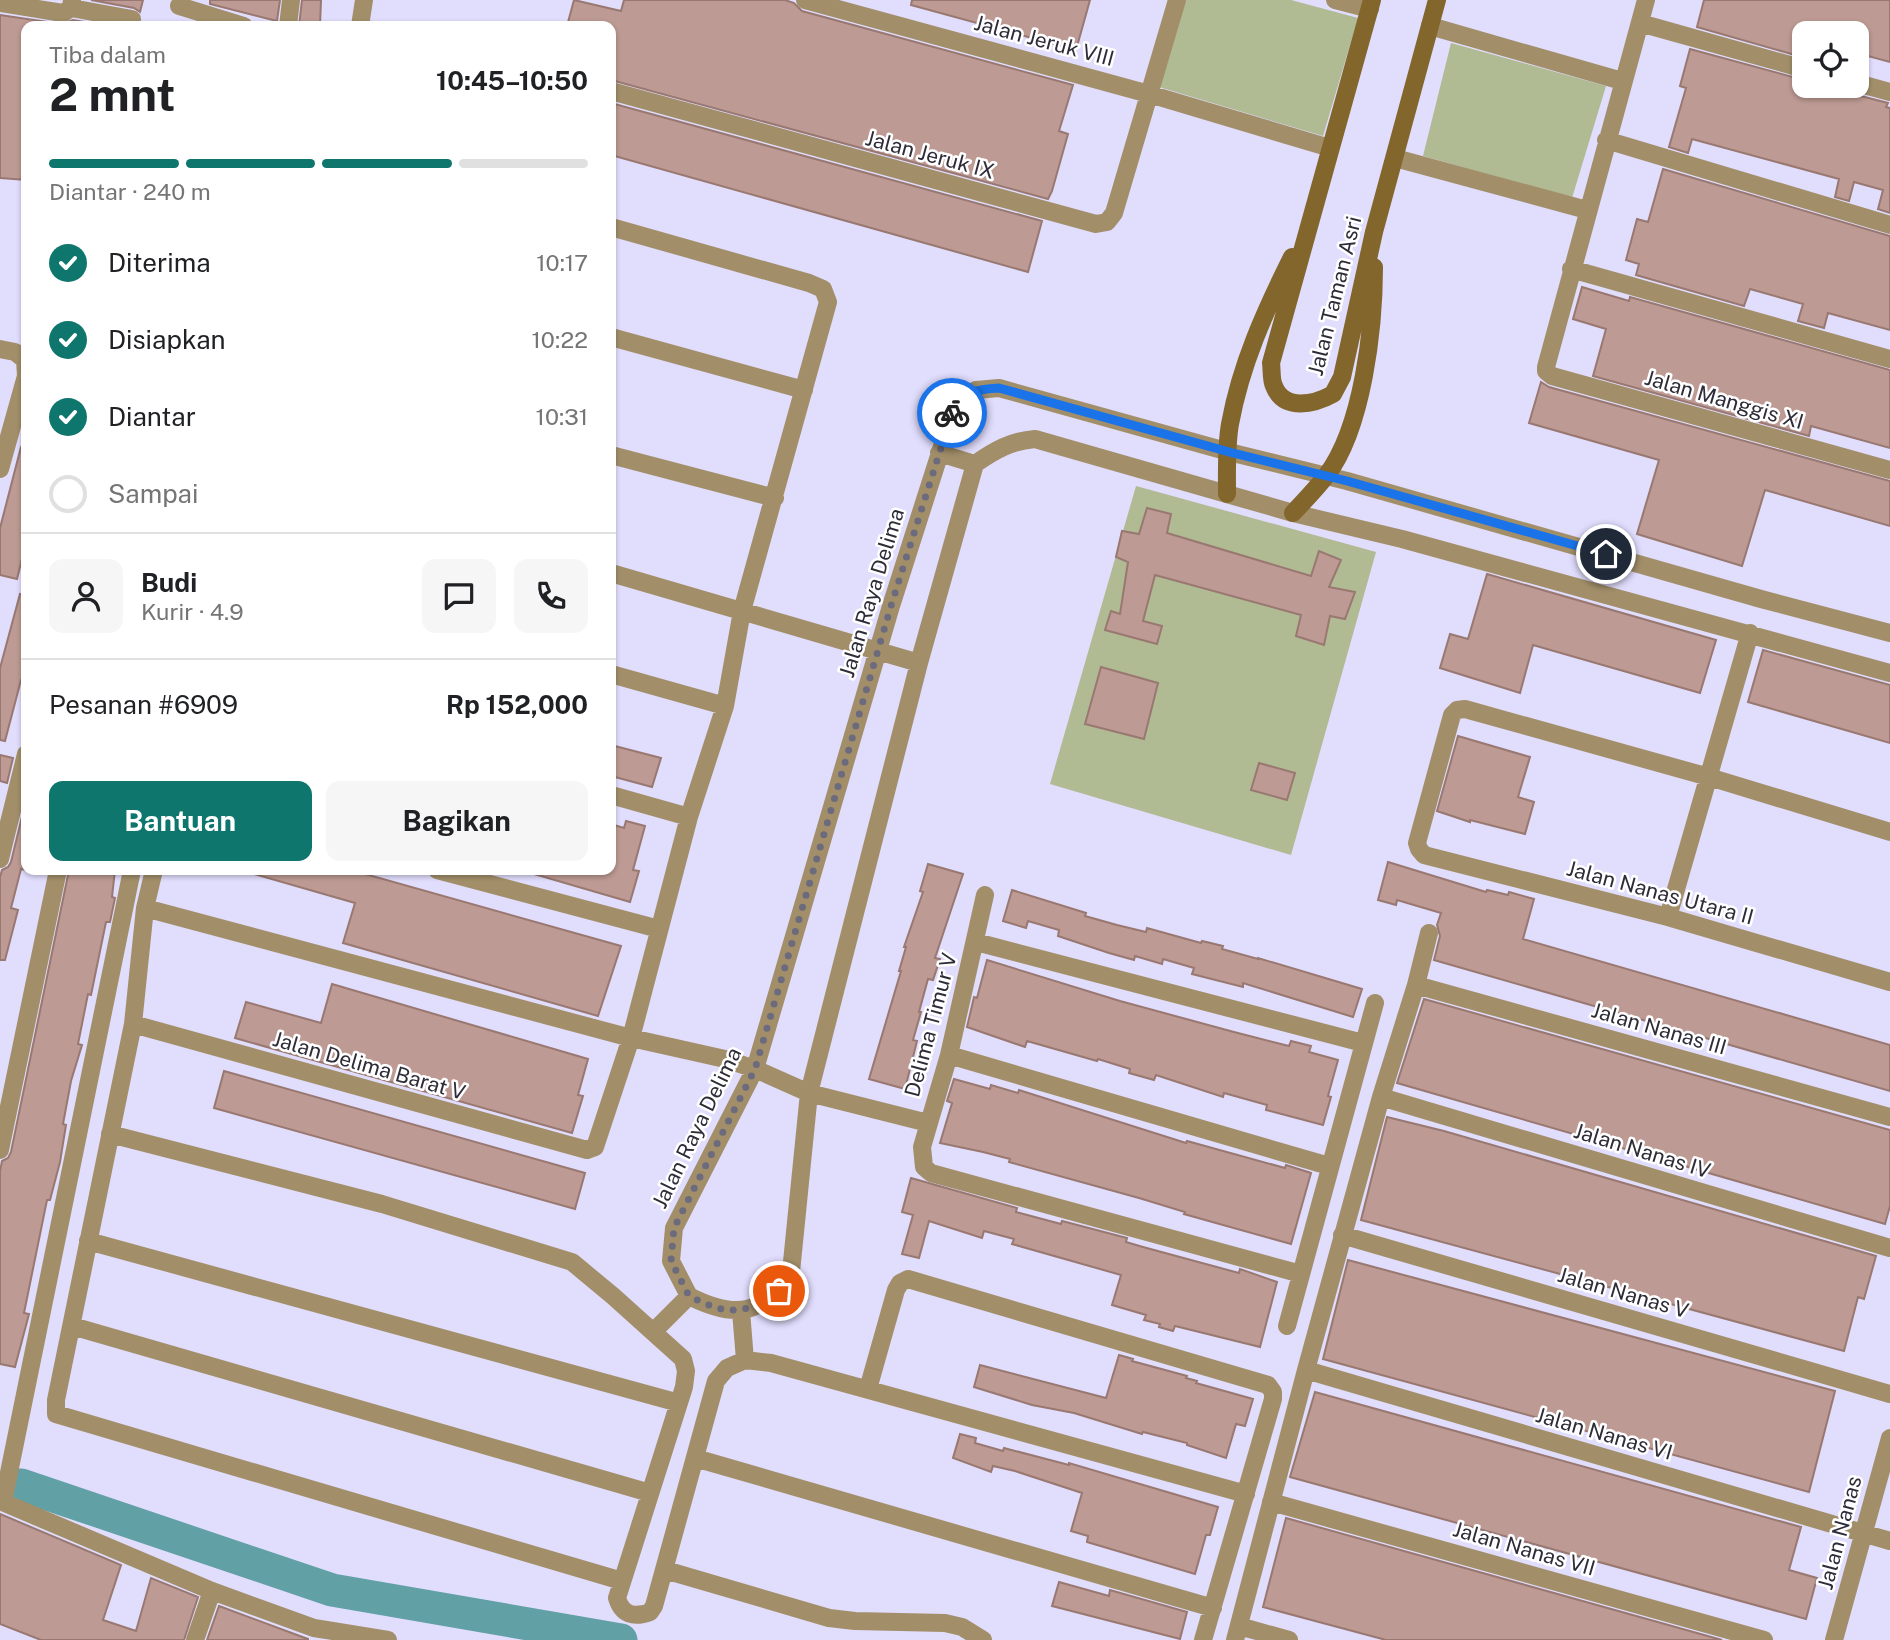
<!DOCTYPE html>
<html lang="id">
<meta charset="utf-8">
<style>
body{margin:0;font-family:"Public Sans",sans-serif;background:#f6f6f6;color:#202124;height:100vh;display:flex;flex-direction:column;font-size:26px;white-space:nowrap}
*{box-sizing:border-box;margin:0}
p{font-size:23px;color:#757577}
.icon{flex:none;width:38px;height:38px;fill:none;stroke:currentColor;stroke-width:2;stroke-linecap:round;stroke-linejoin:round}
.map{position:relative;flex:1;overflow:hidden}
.side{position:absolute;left:21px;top:21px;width:595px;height:854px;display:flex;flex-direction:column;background:#fff;border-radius:14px;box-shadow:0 2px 5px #0004}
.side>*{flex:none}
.fabs{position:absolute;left:1792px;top:21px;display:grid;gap:14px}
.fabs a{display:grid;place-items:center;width:77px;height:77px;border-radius:14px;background:#fff;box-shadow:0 2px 5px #0004;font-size:35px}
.pin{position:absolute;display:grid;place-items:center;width:60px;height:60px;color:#fff;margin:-30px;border:4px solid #fff;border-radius:50%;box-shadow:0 2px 7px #0007}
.courier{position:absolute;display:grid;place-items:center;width:70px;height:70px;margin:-35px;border:5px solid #1a73e8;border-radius:50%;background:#fff;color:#222;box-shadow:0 2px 9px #0007}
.headline em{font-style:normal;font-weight:700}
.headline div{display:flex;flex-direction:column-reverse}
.headline{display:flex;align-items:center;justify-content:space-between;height:119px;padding:0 28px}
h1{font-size:46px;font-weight:700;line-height:52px}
.bar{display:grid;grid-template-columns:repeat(4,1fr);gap:10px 7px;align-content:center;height:84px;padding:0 28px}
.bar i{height:9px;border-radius:5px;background:#e0e0e0}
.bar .on{background:#0f766e}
.bar p{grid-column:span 4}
.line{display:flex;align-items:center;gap:18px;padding:0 28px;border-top:2px solid #e0e0e0}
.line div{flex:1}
.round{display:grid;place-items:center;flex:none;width:74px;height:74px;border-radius:14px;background:#f6f6f6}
ol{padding:0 28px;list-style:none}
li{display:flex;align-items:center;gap:21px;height:77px}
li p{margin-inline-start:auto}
li .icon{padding:7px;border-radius:50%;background:#0f766e;color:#fff;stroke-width:4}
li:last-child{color:#757577}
li i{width:38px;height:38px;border:4px solid #e0e0e0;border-radius:50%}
.button{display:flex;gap:14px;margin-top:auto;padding:14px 28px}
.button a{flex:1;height:80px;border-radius:14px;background:#0f766e;color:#fff;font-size:28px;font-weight:700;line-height:80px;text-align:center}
.button a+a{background:#f6f6f6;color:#202124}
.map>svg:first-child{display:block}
</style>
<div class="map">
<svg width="1890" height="1640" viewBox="0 0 1890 1640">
<rect width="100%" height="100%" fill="#e1ddfd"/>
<path fill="#b0ba93" d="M1185 0H1291L1358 18 1323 136 1159 87Z
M1451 43 1606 86 1572 198 1423 156Z
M1136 486 1376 552 1291 855 1050 784Z"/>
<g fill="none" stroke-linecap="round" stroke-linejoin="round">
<path stroke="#61a0a4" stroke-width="5" d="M10 1481 21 1485"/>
<path stroke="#61a0a4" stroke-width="33" d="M21 1485 332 1590 621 1640"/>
</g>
<path fill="#bd9a93" stroke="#997871" stroke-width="2" d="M91 0H143L140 12 134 8Z
M210 0H280L277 21 210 4Z
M302 0H321L320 26H299Z
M574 0 621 11 624 0H785L794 3 802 11 1073 85 1059 131 1068 134 1052 191 1048 199 611 80V26H567Z
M912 0H1090L1076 50 911 5Z
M1704 0H1890V62L1857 53V33H1804V38L1800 36 1795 55 1697 27Z
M0 15 61 24 73 20 108 26H26V63L23 85 26 87 22 124H26V180L0 178Z
M1690 49 1804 80V86H1846L1853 94 1888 103 1886 107 1890 108V213L1878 209 1883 190 1854 182 1849 201 1835 197 1839 179 1692 139 1688 153 1669 147 1686 88 1680 86Z
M611 103 1042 221 1028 272 611 155Z
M1663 169 1890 236V330L1828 313 1824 328 1798 321 1803 304 1750 289 1744 306 1636 275 1639 264 1626 260 1637 219 1648 222Z
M1582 287 1629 301 1630 297 1890 370V448L1811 426 1809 436 1593 376 1606 329 1573 319Z
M1541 382 1549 387 1890 481V526L1765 490 1742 566 1637 534 1659 460 1529 423Z
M21 447 26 448V543L17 579 0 575V528Z
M1147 508 1171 514 1167 533 1311 576 1319 551 1341 560 1329 587 1355 592 1345 619 1330 616 1324 645 1296 636 1301 615 1155 575 1143 621 1162 626 1157 644 1105 630 1111 611 1120 614 1128 562 1116 557 1122 531 1139 534Z
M1487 574 1716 640 1700 693 1533 645 1520 693 1440 668 1450 634 1468 639Z
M20 594 26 595V672L24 681 21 680 5 741 0 740V668Z
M1763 650 1890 685V743L1748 702Z
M1101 667 1158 683 1144 739 1085 724Z
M1458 736 1530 757 1518 797 1534 802 1525 834 1470 820V822L1437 811Z
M611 745 661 758 652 787 611 776Z
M0 755 13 758 7 783 0 781Z
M1259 763 1295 773 1287 800 1251 790Z
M26 800V870L21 869 11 908 18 910 5 960H0V877L2 870 8 867 11 862Z
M626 821 645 826 633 870 639 871 630 902 534 874V870H611V824L624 828Z
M1388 862 1486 892 1487 890 1508 895 1509 892 1534 899 1523 939 1890 1045V1091L1434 960 1440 936 1437 925 1441 913 1397 900 1396 905 1378 900Z
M928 864 963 874 935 958 940 959 933 980 928 979 919 1012H921L913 1040 917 1041 905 1089 869 1079 901 971H899L906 947H904L923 892 920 891Z
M69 870H115L112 897 115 898 110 922H106L91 995 88 994 78 1044 82 1045 71 1081 63 1124 66 1125 60 1162 50 1200H47L24 1313 29 1314 15 1367 0 1364V1171L2 1161 8 1158 11 1152Z
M254 870H351L621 946 598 1016 343 943 355 903 254 874Z
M1012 890 1086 913 1085 916 1117 925 1146 932 1147 928 1201 943 1202 941 1223 946 1222 949 1258 959V958L1362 989 1353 1017 1243 983V987L1192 974 1194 968 1163 959 1162 964 1135 956 1134 960 1109 953 1058 936 1059 930 1028 921 1026 928 1003 921Z
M987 960 1120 1001 1234 1032 1289 1046 1291 1041 1311 1046 1309 1052 1338 1060 1328 1096 1331 1097 1323 1125 1266 1110 1267 1105 1224 1093 1223 1097 1156 1075 1154 1080 1129 1073 1130 1069 1098 1059 1097 1061 1027 1041 1025 1047 967 1027 974 997 977 998Z
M332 984 588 1059 578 1095 583 1096 572 1133 235 1038 246 1002 321 1023Z
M1424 999 1890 1130V1206L1885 1224 1397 1083Z
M224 1071 585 1173 575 1209 214 1108Z
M954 1079 990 1089 991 1085 1018 1093 1019 1090 1186 1143 1187 1141 1285 1168 1286 1165 1311 1173 1291 1244 1184 1214 1185 1212 1139 1198 1009 1162 1010 1159 983 1152 940 1143 952 1103 947 1101Z
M1387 1117 1444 1131 1876 1256 1864 1299 1858 1297 1844 1351 1361 1220Z
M911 1178 1017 1208 1016 1212 1061 1224 1062 1221 1127 1238 1126 1242 1143 1247 1239 1273 1240 1269 1277 1282 1260 1347 1175 1326 1173 1331 1159 1327 1160 1324 1144 1320 1146 1315 1112 1305 1121 1275 1012 1244 1014 1239 984 1231 982 1238 929 1221 919 1258 902 1254 913 1215 902 1212Z
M1348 1260 1835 1391 1809 1492 1323 1359Z
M1119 1355 1133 1359 1132 1361 1187 1376 1186 1378 1197 1381 1196 1383 1253 1399 1245 1426 1236 1424 1226 1458 1187 1445V1443L1143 1432 1142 1434 1074 1413 1032 1405 974 1387 980 1365 1106 1398Z
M1315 1392 1801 1527 1789 1570 1817 1578 1806 1619 1290 1477Z
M960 1434 976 1438 975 1443 1003 1451 1004 1448 1069 1465V1463L1218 1507 1210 1535H1206L1195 1574 1087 1542 1088 1536 1071 1531 1082 1493 1015 1471 993 1466 991 1472 953 1458Z
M0 1514 121 1565 103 1620 136 1631 151 1578 198 1597 184 1640H41L0 1624Z
M1286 1518 1722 1640H1386L1263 1607Z
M1059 1582 1109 1596 1110 1590 1187 1612 1180 1639 1052 1606Z
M219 1606 308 1639V1640H207Z"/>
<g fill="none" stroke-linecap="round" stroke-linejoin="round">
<path stroke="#a28f6a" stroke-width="18" d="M805 0 1149 94 1330 148
M1335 0 1370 9
M1646 0 1546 367V371L1552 376 1890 470
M0 3 63 13 71 8 72 0
M179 6 244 26
M71 8 132 19
M1640 23 1804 69
M288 26 291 0
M360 26 364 0
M1430 26 1622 81
M1857 83 1890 92
M611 91 1096 224 1107 222 1114 213 1177 0
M1606 140 1890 225
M1395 158 1587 210
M1571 269 1890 359
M611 337 804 390
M0 349 15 352 25 360 26 376 0 469
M939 453 975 464
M611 455 775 498
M611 573 919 663
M1890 633 1761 599 1347 481 1233 453 999 388 976 390 963 397 954 409 891 606 755 1069 674 1228 671 1261 689 1296C734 1319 763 1316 791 1272L809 1093 919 663 975 464C995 450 1011 441 1035 439L1293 513 1402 539 1890 673
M611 674 725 706
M611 795 689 817
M1890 832 1709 777 1465 709 1457 710 1452 715 1417 843 1419 849 1424 855 1668 917 1890 982
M0 859 26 754
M154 870 145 908 133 1024 56 1400V1414L622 1581
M437 870 659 929
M985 895 949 1055 922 1147 924 1167 931 1173 1301 1274
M145 908 631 1038 725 1059 755 1069 809 1093 928 1123
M1668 917 1750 633
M976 942 1363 1043
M1416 985 1890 1117
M133 1024 587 1150 595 1147 631 1038 689 817 725 706 742 611 828 302 823 289 809 283 611 227
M949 1055 1329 1166
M1381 1097 1890 1248
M110 1134 382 1204 572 1262 613 1296 683 1359 686 1371 684 1387 617 1598C622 1615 634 1618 650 1612L654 1606 716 1381 727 1368 745 1360 771 1363 1246 1494
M0 1150 58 870
M1342 1235 1890 1394
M88 1241 679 1403
M741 1311 745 1360
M72 1326 650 1493
M1287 1326 1375 1003
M653 1332 689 1296
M1306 1370 1890 1541
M868 1389 896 1290 900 1283 908 1279 1268 1385 1273 1392V1399L1203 1640
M695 1458 1213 1608
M0 1501 212 1591 314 1628 388 1640
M3 1502 132 870
M1271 1502 1764 1640
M665 1570 829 1618 855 1621 945 1623 962 1627 983 1640
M1239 1626 1289 1640
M195 1640 212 1591
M1235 1640 1306 1370 1381 1097 1416 985 1429 933
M1834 1640 1890 1438"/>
<path stroke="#82662b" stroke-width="18" d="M1372 0 1271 363C1272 370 1271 380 1274 386 1284 412 1315 404 1333 394L1342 377 1374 232 1437 0
M1227 494C1227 471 1226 447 1230 424 1241 364 1265 311 1292 257
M1293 513C1304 501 1316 489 1326 476 1363 428 1374 327 1374 267"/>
</g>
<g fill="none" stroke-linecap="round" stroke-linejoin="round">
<path stroke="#6c6a7d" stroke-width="7" stroke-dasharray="0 12.6" d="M779 1291C744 1316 726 1315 689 1296L671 1261 674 1228 755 1069 891 606 952 413"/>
<path stroke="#1a73e8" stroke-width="9" d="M952 413C961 392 978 389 999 388L1233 453 1347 481 1606 554"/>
</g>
<g text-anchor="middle" stroke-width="5" stroke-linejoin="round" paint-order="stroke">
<g font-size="21" fill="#2d2c38" stroke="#fff">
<text transform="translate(1044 41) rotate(15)" y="7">Jalan Jeruk VIII</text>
<text transform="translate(930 155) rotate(15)" y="7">Jalan Jeruk IX</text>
<text transform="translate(1335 296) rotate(-76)" y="7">Jalan Taman Asri</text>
<text transform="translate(1724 400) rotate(16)" y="7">Jalan Manggis XI</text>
<text transform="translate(872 593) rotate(-73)" y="7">Jalan Raya Delima</text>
<text transform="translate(1660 893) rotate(15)" y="7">Jalan Nanas Utara II</text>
<text transform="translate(931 1025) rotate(-75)" y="7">Delima Timur V</text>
<text transform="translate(1659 1029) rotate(16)" y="7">Jalan Nanas III</text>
<text transform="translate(369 1066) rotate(16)" y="7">Jalan Delima Barat V</text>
<text transform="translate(697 1128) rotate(-64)" y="7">Jalan Raya Delima</text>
<text transform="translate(1642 1151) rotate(17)" y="7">Jalan Nanas IV</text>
<text transform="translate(1623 1293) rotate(16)" y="7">Jalan Nanas V</text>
<text transform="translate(1604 1434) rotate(16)" y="7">Jalan Nanas VI</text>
<text transform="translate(1840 1533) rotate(-75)" y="7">Jalan Nanas</text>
<text transform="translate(1524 1549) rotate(16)" y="7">Jalan Nanas VII</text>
</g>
</g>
</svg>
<div class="fabs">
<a><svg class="icon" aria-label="locate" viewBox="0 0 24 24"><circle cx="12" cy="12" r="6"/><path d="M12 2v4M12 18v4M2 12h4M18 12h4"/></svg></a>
</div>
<div class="pin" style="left:779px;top:1291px;background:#ea580c"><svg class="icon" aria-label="bag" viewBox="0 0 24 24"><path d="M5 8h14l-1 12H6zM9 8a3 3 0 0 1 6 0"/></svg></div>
<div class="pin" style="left:1606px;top:554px;background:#1f2937"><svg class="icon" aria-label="home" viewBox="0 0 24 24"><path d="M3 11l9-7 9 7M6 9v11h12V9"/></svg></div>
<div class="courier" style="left:952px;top:413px"><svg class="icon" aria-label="bike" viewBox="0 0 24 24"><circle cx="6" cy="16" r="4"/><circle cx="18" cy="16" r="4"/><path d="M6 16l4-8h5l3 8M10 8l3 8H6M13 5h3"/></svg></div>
<section class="side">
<div class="headline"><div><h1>2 mnt</h1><p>Tiba dalam</p></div><em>10:45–10:50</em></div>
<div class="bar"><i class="on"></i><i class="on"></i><i class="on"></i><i></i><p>Diantar · 240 m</p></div>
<ol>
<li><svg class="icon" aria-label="check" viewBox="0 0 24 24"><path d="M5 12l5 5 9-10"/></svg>Diterima<p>10:17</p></li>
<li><svg class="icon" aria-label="check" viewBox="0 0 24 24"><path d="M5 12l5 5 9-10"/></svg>Disiapkan<p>10:22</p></li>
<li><svg class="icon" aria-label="check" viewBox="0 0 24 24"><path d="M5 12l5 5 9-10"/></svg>Diantar<p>10:31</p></li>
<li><i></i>Sampai</li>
</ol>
<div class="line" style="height:126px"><a class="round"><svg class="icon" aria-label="person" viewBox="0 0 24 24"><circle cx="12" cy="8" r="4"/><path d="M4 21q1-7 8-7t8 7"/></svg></a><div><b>Budi</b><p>Kurir · 4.9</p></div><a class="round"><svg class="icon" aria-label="chat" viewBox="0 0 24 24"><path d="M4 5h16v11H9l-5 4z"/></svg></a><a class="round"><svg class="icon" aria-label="phone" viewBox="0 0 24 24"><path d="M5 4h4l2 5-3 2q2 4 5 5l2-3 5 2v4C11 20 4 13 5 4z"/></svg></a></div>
<div class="line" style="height:91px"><div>Pesanan #6909</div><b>Rp 152,000</b></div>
<div class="button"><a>Bantuan</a><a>Bagikan</a></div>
</section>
</div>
